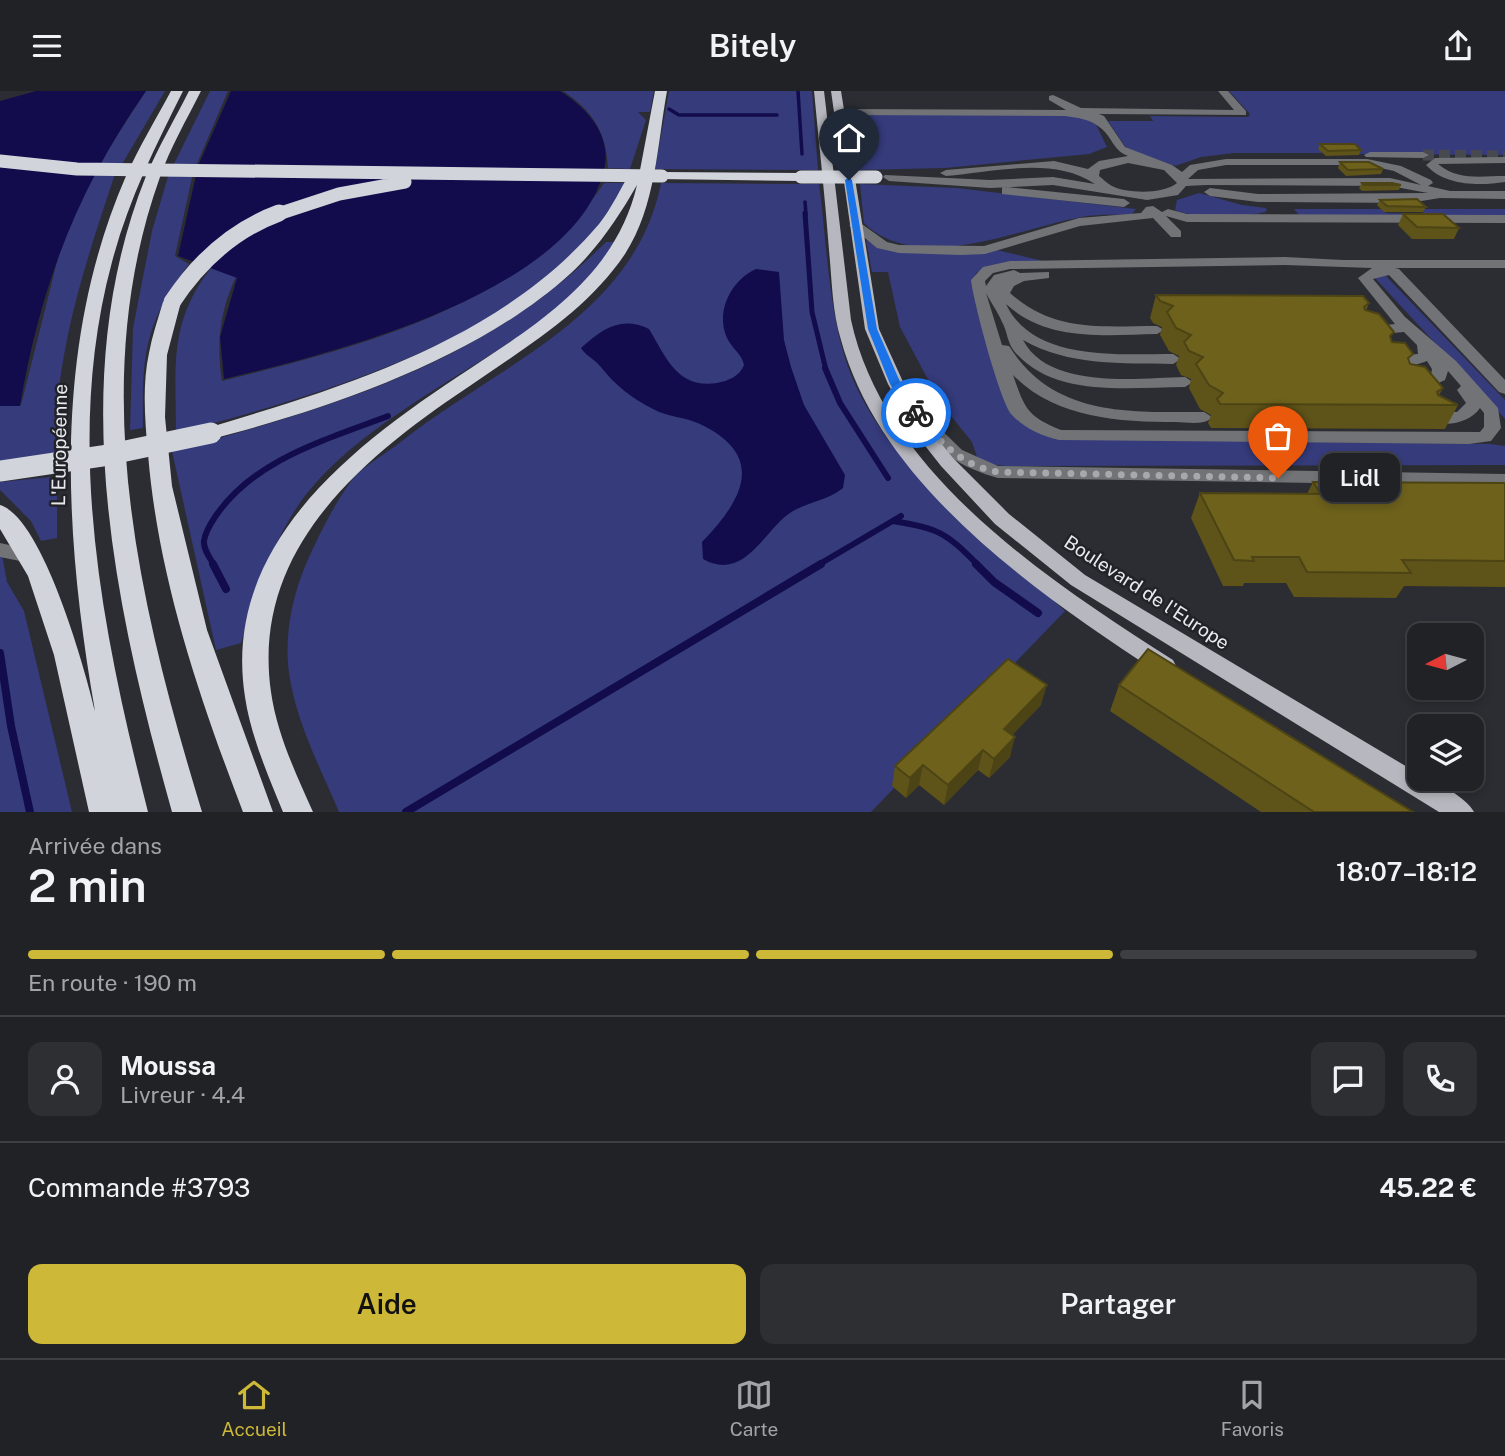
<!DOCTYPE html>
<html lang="fr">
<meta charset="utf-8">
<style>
body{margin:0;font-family:"Public Sans",sans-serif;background:#2d2f32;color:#f1f3f6;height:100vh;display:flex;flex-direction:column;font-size:26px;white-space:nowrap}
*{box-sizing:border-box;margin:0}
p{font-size:23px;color:#a2a4a7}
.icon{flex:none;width:38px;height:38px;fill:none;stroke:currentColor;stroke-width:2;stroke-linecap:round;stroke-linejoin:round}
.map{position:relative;height:721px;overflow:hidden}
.details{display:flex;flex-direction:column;background:#212226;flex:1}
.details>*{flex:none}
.needle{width:46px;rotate:264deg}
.tools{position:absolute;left:1407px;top:532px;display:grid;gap:14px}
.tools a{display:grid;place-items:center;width:77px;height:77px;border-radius:14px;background:#212226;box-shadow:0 4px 10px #0003,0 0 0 2px #3e3f43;font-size:35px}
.pin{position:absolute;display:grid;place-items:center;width:60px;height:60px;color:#fff;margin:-72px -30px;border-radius:50% 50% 50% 0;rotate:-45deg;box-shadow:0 0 7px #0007}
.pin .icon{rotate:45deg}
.courier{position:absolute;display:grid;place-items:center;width:70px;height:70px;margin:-35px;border:5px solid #1a73e8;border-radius:50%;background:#fff;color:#222;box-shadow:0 2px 9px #0007}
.bubble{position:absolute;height:49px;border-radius:14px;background:#212226;box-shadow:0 4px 10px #0003,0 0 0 2px #3e3f43;font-size:23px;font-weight:600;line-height:49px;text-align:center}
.head em{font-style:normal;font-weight:600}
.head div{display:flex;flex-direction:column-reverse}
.head{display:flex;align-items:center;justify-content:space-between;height:119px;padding:0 28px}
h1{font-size:46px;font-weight:600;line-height:52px}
.bar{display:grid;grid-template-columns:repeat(4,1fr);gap:10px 7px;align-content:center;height:84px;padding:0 28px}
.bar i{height:9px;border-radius:5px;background:#3e3f43}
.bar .current{background:#ceb837}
.bar p{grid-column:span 4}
.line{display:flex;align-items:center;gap:18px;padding:0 28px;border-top:2px solid #3e3f43}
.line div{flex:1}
.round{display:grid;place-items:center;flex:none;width:74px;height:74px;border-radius:14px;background:#2d2f32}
.primary-button{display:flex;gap:14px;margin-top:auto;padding:14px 28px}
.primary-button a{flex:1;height:80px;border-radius:14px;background:#ceb837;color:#111;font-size:28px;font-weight:600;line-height:80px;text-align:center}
.primary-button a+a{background:#2d2f32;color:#f1f3f6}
header{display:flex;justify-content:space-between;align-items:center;height:91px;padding:0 28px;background:#212226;font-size:32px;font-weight:600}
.dock{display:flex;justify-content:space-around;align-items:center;height:98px;border-top:2px solid #3e3f43;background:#212226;font-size:19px;color:#a2a4a7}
.dock a{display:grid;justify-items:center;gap:4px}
.dock .current{color:#ceb837}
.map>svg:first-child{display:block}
</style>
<header><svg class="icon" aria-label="menu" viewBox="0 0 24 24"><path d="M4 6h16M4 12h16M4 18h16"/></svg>Bitely<svg class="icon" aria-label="share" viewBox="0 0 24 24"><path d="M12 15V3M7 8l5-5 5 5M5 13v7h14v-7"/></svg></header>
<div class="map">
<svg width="1505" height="721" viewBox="0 0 1505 721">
<rect width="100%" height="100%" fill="#2c2d33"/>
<path fill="#353b7b" d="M146 0H165L121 75H97Z
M210 0H228L196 75H173Z
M563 0H654L650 21H638L646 29 630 78 608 77C606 41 593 20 563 0Z
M669 0H812L818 79 655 78Z
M1229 0H1505V64L1358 63 1320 58 1322 62H1234L1201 66 1175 75 1127 58 1108 30H1153L1150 25 1248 26 1250 23Z
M856 24H1076L1094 29 1107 56 1089 63 945 77 857 79 848 28Z
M93 82 115 83C85 173 53 268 56 364L0 370V314H21L61 155Z
M169 82H193L175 165 189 173C144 233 142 264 143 337L130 339 133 237 152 140Z
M604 92H626C615 108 606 126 593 141 506 251 307 308 176 342 176 277 168 232 211 177L237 184C220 218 216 253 222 290 359 256 522 216 604 92Z
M661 92 819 93C827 152 828 219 848 276 885 376 988 449 1065 520L871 721H339C320 676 296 631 289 582 284 545 292 506 306 473 318 446 334 413 352 389 364 374 387 362 402 350 498 274 635 225 661 92Z
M860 93 957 97 1136 118 1131 124C1115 124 1098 123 1082 126 1019 137 919 185 864 132Z
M1199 102 1242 114 1266 117 1267 120C1252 127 1190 127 1175 119L1177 109Z
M1294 118H1382L1386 122 1424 123 1420 118H1505V125L1299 124Z
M866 149 883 158 997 159 1043 170 988 177 976 182 973 191 1011 319 1069 348 1491 353 1505 355V374L1006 375 979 372 972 351 940 311 900 236 888 181H872Z
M606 151H616C597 177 578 202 552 222 472 283 345 337 292 424 268 463 254 508 241 552L216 559 172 360C333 316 484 273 606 151Z
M1377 185H1386L1505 309V328L1375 187Z
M51 386 57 393V447L41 450 31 430 0 399V391Z
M0 453 7 491 24 520 72 721H0Z"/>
<path fill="#120c4c" d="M36 0H146C77 99 40 196 20 315H0V10Z
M231 0H560C589 18 614 47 603 83 569 203 331 263 224 288L220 246 237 187 178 165 198 75Z
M756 178 779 181 784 249 791 276 804 314 845 384 843 397C828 409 809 411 793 420 765 436 746 492 703 468L702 451C743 409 767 365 700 333 685 326 668 326 653 318 631 307 615 294 600 275 594 268 585 264 581 257 601 239 621 224 649 238 666 266 677 298 717 292 728 290 740 285 744 274 742 264 735 260 730 252 713 226 729 190 756 178Z"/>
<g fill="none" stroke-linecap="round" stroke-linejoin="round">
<path stroke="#120c4c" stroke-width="3.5" d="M798 0 802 63
M669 18 679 24H777
M805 111 806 124"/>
<path stroke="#120c4c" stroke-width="5" d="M805 122 812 221 826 279"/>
<path stroke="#120c4c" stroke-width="6" d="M825 277 840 312 888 387
M893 430C940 438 945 441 978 474
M214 474C210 467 203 458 204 450 205 441 211 432 215 426 254 368 326 349 388 325
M818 474 901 425"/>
<path stroke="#120c4c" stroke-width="8" d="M213 473 226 498
M976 473 994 491 1038 522
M0 562 11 635 30 721
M406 721 821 473"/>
<path stroke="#48494f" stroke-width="11" stroke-dasharray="11 5" stroke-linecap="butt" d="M1423 64 1505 65"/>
<path fill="#727376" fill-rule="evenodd" d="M1218 0H1228L1246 20V24L1099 23 1104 25 1125 56 1172 74 1182 81 1190 74 1226 68H1367L1401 75 1431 89 1433 92 1428 95 1450 100H1505V108L1440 107 1409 112 1258 111 1210 105 1204 101 1210 97 1258 103 1428 102 1390 95 1206 94 1186 95 1178 104 1147 109 1053 94 990 97 889 90 883 86 885 84 990 89 1053 86 1095 93C1053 65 994 81 946 85L940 82 946 79 1054 70 1088 78 1099 70 1128 65C1113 59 1113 48 1102 38 1091 28 1078 27 1065 25L839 24 834 21 839 18 1066 19 1049 9V5L1053 4 1081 17 1234 19ZM1128 72 1164 79 1177 92C1165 103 1127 103 1112 95 1108 93 1103 88 1099 85L1100 79ZM1226 74H1367L1394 80 1421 94 1390 87 1188 88 1198 79Z
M1370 61H1423L1429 64 1423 67 1366 66 1364 64Z
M1505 66V72L1438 73C1458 90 1481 85 1505 85V91C1479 95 1445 95 1426 74L1435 67Z
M1006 96 1124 108 1130 112 1124 116 1002 103V97Z
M1153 115 1162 121 1168 118 1187 123 1505 124V132L1187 131 1166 125 1181 140V146H1171L1153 127 1080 135 985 163 961 164 899 162 877 157 849 134 859 131 887 151 899 154 984 155 1079 127 1141 122 1146 116Z
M1285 166 1343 169H1505V177H1395L1399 178 1505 289V303L1499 301 1389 184 1373 188 1405 226 1456 270 1498 317 1501 337 1491 350 1469 353 1059 349C1042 345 1024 337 1012 324 1000 311 973 209 971 189L983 176 1010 170ZM1285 174 1372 177 1358 187 1395 233 1370 236 1363 240 1370 244 1404 241 1417 254 1418 263 1389 265 1381 270C1391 279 1415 275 1427 270L1432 278 1431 284 1406 289 1404 292 1406 295C1420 299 1433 295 1445 289L1448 280 1461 295 1457 299 1466 312 1457 321H1435L1427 326C1441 339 1470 332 1480 317L1484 322V336L1480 341 1061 339C1027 325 1025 318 1013 284 1055 327 1118 331 1176 331 1187 331 1205 335 1212 326L1204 321C1129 321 1054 326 1009 255L1002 254 986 202C991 212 998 221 1002 231 1007 239 1007 251 1014 260 1054 308 1130 296 1185 296L1193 291 1185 286C1138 287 1049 299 1023 249 1068 275 1123 272 1173 273L1181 268 1173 263C1120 263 1033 271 1006 213 1047 251 1105 244 1157 243L1164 239 1157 235C1101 235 1055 242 1010 202L1014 195 1024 190 1049 187V181L1020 182 1014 179 994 184 986 195 985 190 993 182 1010 178Z
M922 325 928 326 962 359 998 375 1505 383V395L998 387C962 377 935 360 914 330Z
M0 452 37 460 40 465 37 470 30 472 0 466Z"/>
<path fill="#b7b8bf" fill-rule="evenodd" d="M814 0H824L851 229C884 382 1049 490 1173 569L1176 575 1173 581 1165 584 1157 581C1037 502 881 395 841 249 832 220 832 189 829 159 825 106 819 53 814 0Z
M831 0H841L879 238 904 293 931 340 953 367 1009 423 1085 484 1419 683V688C1435 688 1467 707 1474 721H1439L1071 494 995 433 941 375 915 342 888 293 865 238Z"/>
<path fill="#d2d4dc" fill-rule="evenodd" d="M171 0H183C155 56 128 110 112 171 63 352 103 544 148 721H89L54 564 28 485 0 438V414C43 427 85 578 95 620 64 442 52 255 126 85 139 56 156 28 171 0Z
M189 0H201C187 28 170 57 160 86 85 295 140 517 202 721H172C115 517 64 290 146 85 158 56 175 28 189 0Z
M655 0H667C657 55 656 115 625 163 588 218 531 253 477 290 369 362 250 454 271 601 277 643 296 683 313 721H283C268 684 251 646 245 606 220 447 365 346 480 271 549 226 617 179 637 94 618 127 598 157 570 183 479 266 330 318 211 348L201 342 204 338C344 296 501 249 599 133 612 117 621 96 632 79H640Z
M662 81 801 82 808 86 801 90 657 88V82Z
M172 206 181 211 167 264 165 326 172 395 207 539 273 721H243C199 606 158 486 148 363 145 330 142 294 149 262 152 245 158 228 163 211Z"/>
<path stroke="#d2d4dc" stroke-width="13" d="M0 70 77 78 662 85
M801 86H876
M275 124 339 103 405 91"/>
<path stroke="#d2d4dc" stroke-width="17" d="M172 211C199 170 233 139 279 122"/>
<path stroke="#d2d4dc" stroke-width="21" d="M0 380 102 365 211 342"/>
</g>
<path fill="#5e5318" d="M1320 53 1361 59 1359 64 1326 65 1318 58Z
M1340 71 1383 78 1381 83 1346 85 1338 77Z
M1362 92 1401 94 1399 99 1362 100 1359 97Z
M1380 109 1426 116 1423 121H1384L1377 114Z
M1403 123 1459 137 1454 148H1412L1398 134Z
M1156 204 1369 212 1366 220 1410 273 1443 297 1439 304 1458 314 1445 338 1211 337 1208 332 1211 324 1200 318 1189 297 1191 288 1181 284 1176 274 1179 265 1169 260 1160 244 1162 236 1153 232 1150 227Z
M1313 391 1505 392V496L1404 495 1396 507 1294 506 1286 492H1244L1243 495H1223L1191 427 1200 402 1307 403Z
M1119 594 1413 721H1261L1110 620Z
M1041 614 1012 644 1010 666 989 687 978 679 944 714 919 694 906 707 892 695 895 675Z"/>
<path fill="#4c4414" d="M1047 594 1041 614 999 658 1004 638Z
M1015 646 1010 666 989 687 994 668Z
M983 659 978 679 944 714 948 694Z
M923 674 919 694 906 707 910 687Z"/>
<path fill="#6d611c" stroke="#4c4414" stroke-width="2" d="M1320 53H1355L1361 59 1328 60Z
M1340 71H1369L1383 78 1348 79Z
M1362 92H1392L1401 94H1364Z
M1417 108 1426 116 1387 115 1380 109Z
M1403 123H1443L1459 137 1417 136Z
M1156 204 1363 205 1369 212 1364 216 1365 219 1379 223 1394 241 1390 245 1392 251 1405 252 1413 263 1408 267 1410 273 1425 276 1443 297 1437 301 1438 304 1458 314 1220 313 1217 308 1223 302 1209 294 1196 273 1203 266 1189 260 1184 251 1191 244 1176 237 1167 221 1173 215 1160 210Z
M1313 391 1505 392V470L1402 469 1411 482 1307 481 1299 466H1252L1254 470 1234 469 1200 402 1321 403Z
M1148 558 1413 721H1314L1119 594Z
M1008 568 1047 594 1004 638 1015 646 994 668 983 659 948 694 923 674 910 687 895 675Z"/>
<path fill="#1a73e8" d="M849 86 852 89 877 238 901 293 921 322 919 325H912L890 293 868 238 845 89Z"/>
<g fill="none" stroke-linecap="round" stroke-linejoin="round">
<path stroke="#a7a8ad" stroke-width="7" stroke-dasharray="0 12.6" d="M916 322C940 351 960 374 998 381L1278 387"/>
</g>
<g text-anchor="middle" stroke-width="5" stroke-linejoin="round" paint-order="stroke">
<g font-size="19" fill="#e9eaee" stroke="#222329">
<text transform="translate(59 354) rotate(-89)" y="7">L'Européenne</text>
<text transform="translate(1147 501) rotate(33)" y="7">Boulevard de l'Europe</text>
</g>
</g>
</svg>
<div class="tools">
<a><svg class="needle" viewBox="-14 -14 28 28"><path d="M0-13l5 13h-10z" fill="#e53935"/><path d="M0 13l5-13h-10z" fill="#a2a4a7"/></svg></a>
<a><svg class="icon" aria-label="layers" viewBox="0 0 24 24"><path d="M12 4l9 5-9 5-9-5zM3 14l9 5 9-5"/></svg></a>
</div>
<div class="pin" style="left:1278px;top:387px;background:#ea580c"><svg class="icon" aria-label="bag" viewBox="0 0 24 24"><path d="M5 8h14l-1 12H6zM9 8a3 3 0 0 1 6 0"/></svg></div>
<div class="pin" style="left:849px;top:89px;background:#1f2937"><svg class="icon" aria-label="home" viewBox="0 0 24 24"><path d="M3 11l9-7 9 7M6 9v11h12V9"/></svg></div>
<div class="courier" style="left:916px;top:322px"><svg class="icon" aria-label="bike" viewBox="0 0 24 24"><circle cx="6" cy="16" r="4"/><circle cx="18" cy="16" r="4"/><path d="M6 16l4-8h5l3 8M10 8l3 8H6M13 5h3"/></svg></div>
<div class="bubble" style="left:1320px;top:362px;width:80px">Lidl</div>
</div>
<section class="details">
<div class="head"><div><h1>2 min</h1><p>Arrivée dans</p></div><em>18:07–18:12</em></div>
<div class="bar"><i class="current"></i><i class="current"></i><i class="current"></i><i></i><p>En route · 190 m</p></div>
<div class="line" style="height:126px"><a class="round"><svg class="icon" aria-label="person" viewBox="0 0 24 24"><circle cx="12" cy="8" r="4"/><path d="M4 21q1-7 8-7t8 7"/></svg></a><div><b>Moussa</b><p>Livreur · 4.4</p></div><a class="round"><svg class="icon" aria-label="chat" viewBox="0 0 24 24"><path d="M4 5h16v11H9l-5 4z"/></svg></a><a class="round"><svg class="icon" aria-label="phone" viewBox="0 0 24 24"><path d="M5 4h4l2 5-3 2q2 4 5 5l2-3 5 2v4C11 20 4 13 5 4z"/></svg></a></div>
<div class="line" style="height:91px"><div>Commande #3793</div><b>45.22 €</b></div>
<div class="primary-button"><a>Aide</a><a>Partager</a></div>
</section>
<nav class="dock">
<a class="current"><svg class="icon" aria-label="home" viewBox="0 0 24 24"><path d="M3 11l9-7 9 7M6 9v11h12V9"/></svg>Accueil</a>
<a><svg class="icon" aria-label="map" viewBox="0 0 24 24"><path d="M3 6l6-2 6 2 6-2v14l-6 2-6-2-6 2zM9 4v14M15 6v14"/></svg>Carte</a>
<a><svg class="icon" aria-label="saved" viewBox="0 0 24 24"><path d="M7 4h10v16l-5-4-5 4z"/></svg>Favoris</a>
</nav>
